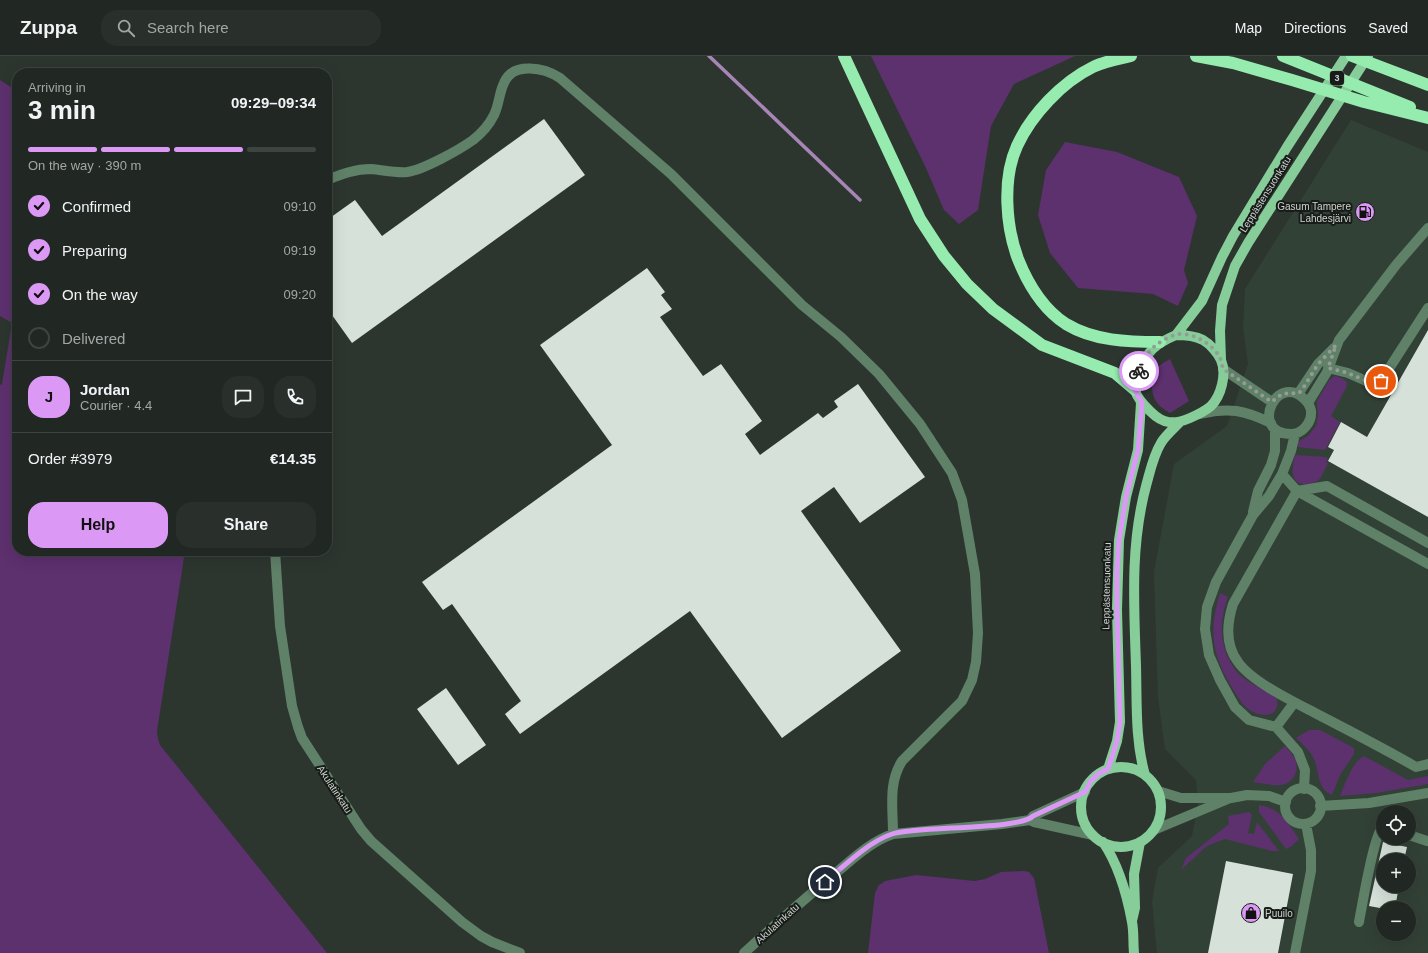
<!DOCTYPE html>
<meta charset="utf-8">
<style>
body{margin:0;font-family:Arial,sans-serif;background:#29302b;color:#f1f3f6;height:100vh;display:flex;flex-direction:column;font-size:15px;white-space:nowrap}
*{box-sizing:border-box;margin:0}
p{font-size:13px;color:#a2a6a6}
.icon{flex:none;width:22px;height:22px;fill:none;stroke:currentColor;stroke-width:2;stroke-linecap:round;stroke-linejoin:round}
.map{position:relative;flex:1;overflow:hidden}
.panel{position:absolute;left:12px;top:12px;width:320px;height:488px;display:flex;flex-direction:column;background:#212823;border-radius:16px;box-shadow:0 4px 16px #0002,0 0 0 1px #3e4441}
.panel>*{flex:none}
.controls{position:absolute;left:1376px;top:749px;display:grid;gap:8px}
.controls a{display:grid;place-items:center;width:40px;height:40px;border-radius:50%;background:#212823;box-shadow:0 4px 16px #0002,0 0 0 1px #3e4441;font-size:20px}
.pin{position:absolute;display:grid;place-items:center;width:34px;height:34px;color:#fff;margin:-17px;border:2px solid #fff;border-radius:50%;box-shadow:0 1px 4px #0007}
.courier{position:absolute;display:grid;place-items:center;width:40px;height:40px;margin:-20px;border:3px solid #db99f5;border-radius:50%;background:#fff;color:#222;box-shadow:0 1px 5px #0007}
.head em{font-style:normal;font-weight:700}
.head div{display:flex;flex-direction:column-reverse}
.head{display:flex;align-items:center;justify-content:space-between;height:68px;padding:0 16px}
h1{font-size:26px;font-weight:700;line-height:30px}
.bar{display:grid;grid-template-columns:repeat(4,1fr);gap:6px 4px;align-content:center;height:48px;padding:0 16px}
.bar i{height:5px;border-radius:3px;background:#3e4441}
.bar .selected{background:#db99f5}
.bar p{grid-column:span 4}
.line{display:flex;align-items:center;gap:10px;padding:0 16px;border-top:1px solid #3e4441}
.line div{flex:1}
.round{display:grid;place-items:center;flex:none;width:42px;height:42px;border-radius:16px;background:#29302b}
ol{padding:0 16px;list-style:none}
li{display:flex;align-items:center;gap:12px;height:44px}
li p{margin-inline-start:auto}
li .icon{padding:4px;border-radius:50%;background:#db99f5;color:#111;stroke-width:4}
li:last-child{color:#a2a6a6}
li i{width:22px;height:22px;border:2px solid #3e4441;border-radius:50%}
.primary-button{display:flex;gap:8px;margin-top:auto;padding:8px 16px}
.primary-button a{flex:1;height:46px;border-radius:16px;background:#db99f5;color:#111;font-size:16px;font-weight:700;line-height:46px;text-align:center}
.primary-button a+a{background:#29302b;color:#f1f3f6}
header{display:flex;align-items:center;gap:24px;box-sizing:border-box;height:56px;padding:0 20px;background:#212823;border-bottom:1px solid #3e4441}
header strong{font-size:19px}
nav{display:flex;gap:22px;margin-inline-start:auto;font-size:14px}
.search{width:280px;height:36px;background:#29302b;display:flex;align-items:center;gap:10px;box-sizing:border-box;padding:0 14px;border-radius:16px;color:#a2a6a6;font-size:15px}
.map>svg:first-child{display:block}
</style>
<header>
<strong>Zuppa</strong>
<div class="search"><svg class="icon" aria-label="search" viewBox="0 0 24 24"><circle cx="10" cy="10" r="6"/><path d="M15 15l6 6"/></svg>Search here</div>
<nav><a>Map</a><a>Directions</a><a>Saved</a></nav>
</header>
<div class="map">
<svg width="1428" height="897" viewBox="0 0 1428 897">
<rect width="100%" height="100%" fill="#2c362f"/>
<path fill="#324136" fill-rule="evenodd" d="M1351 64 1428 96V897H1157L1152 845 1158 812 1192 780 1198 750 1196 724 1165 693 1158 641 1154 516 1174 408 1227 370 1248 308 1243 271 1245 233ZM1383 756H1409V782H1383ZM1383 804H1409V830H1383ZM1383 852H1409V878H1383Z"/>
<path fill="#5d306e" d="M871 0H1075L1014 28 991 70 978 154 959 168 944 154 926 112Z
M0 24 17 35V495H185L157 675 158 683 160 689 327 897H0V329L2 328 12 267 0 260Z
M1065 86 1117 96 1179 121 1197 160 1184 214 1188 227 1178 250 1153 238 1078 232 1050 197 1038 159 1046 114Z
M1170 303 1189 345 1170 357C1166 354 1161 352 1159 349 1151 341 1150 326 1155 315 1158 310 1164 306 1170 303Z
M1335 320 1342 322 1347 326 1346 332 1331 360 1340 366 1325 394 1298 391V386L1308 380 1316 370 1318 360 1317 345 1330 323Z
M1295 399 1326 401 1328 403 1326 406 1328 407C1325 412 1322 423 1316 426 1314 427 1310 427 1307 428 1289 430 1292 411 1295 399Z
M1220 537 1228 541C1226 547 1224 553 1223 559 1219 580 1225 605 1240 619 1251 629 1266 634 1277 643 1280 663 1259 662 1247 652 1240 646 1236 638 1231 630 1211 596 1209 574 1220 537Z
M1309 674H1320L1354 692V698L1340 719 1332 739C1316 732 1320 715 1313 701 1309 694 1303 688 1296 682Z
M1285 690C1288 694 1293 698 1295 703 1300 714 1294 727 1281 729 1273 730 1262 727 1253 726L1265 708Z
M1364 700 1408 724 1428 720V728L1376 737 1340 740C1345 728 1352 706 1364 700Z
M1259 749C1280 752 1288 767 1299 783L1292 790 1286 793 1259 756Z
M1249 756 1252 759 1248 777 1254 778 1257 766 1279 795H1272L1225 783 1207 790 1181 814 1186 802 1229 768 1228 760Z
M1024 815 1029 816 1034 822 1049 897H868L875 837 879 829 885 825 916 819 975 825 985 823 1001 816Z"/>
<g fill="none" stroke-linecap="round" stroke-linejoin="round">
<path stroke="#a785b6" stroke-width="3.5" d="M709 0 860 144"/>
</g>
<path fill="#d6e2d9" d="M544 63 585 119 352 287 327 252V164L355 144 382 180Z
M647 212 665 236 661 239 672 253 660 261 703 320 721 308 762 365 745 378 760 399 818 357 823 362 838 351 834 345 858 328 925 421 860 467 834 431 801 455 901 595 782 682 690 555 520 678 505 658 521 645 452 548 443 554 422 526 612 389 540 289Z
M1428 274V461L1328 405 1334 394 1328 391 1341 366 1367 381Z
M446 632 486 689 458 709 417 653Z
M1383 786 1407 791 1404 804H1383V830H1399L1395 852H1380L1369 850Z
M1226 805 1293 818 1278 897H1208Z"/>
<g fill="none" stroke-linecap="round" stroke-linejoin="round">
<path stroke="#5f8168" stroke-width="10" d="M327 124C342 118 355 113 371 113 383 114 395 117 407 116 423 114 459 94 473 84 482 77 489 69 494 59 499 49 499 37 504 27 513 5 545 12 560 22L671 118 802 249 841 281 879 318 920 368 952 417 962 444 975 518 978 577 976 606 972 624 962 645 902 705C888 727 893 752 893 778
M1328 312 1348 317 1373 328 1381 325 1428 252
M1223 313 1272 346
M1298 338 1318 308 1334 292
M1308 347C1278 310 1247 378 1291 378 1302 378 1312 367 1311 355 1311 353 1309 349 1308 347L1327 316 1339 284 1396 209 1428 172
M1200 358C1229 351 1244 354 1271 367
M1295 378 1291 395 1282 418 1269 440 1253 459 1216 526 1207 551 1205 573 1209 599 1220 624 1235 651 1249 664 1276 671 1298 696 1305 714 1304 733
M1282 418 1297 435 1428 508
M1297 435 1233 548C1227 567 1225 589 1238 606 1252 626 1294 646 1317 658 1350 675 1383 692 1416 711L1428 708
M1297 435 1327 430 1428 487
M1253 456 1258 435 1271 409 1275 395V373
M275 495 280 570 292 650 298 671 302 682 361 773 371 785 462 866 481 880 492 886 520 897
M1276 671 1294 647
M1285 750a18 18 0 1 1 36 0a18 18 0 1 1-36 0Z
M1158 735 1181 742H1231L1247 739 1269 740 1286 746
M1320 750 1369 747 1428 737
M1030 764 1033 760 1085 736
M1154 774 1228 743
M1409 779 1427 785
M1359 866C1362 850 1374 778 1383 770
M744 897C775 869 805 842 837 816 855 801 872 785 893 778L1002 768 1030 764 1034 766 1093 779
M1295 897 1311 815V794L1306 768"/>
<path stroke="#86cd9a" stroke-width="10" d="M1176 279 1202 245 1222 201 1233 180 1287 91 1346 0
M1176 279C1185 279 1195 280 1203 284 1210 288 1218 297 1221 304 1227 318 1221 340 1211 350 1204 356 1197 359 1190 362 1174 369 1163 368 1151 356 1145 350 1137 343 1135 334 1134 329 1137 321 1139 316 1147 295 1155 288 1176 279Z
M1221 304 1220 275 1222 249 1235 210 1248 187 1368 0
M1081 751a40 40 0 1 1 80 0a40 40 0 1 1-80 0Z
M1108 713 1117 685 1120 666 1117 554 1119 484 1126 441 1138 394 1141 347
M1145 719C1135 684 1137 646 1136 610 1134 549 1130 490 1146 430 1150 416 1153 400 1161 387 1165 380 1173 373 1179 367
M1103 786C1118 808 1127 839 1132 866 1134 876 1133 887 1134 897
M1132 865 1135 852 1134 818 1140 786"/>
<path stroke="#95ecae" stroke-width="12" d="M844 0 920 163 944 200 967 228 993 253 1042 289 1115 317 1135 334
M1131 0C1119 3 1105 5 1093 11 1062 26 1031 59 1017 90 1002 123 1006 171 1018 203 1028 228 1043 253 1066 268 1094 285 1128 286 1160 286
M1196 0 1233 7 1292 24 1364 46 1428 62
M1283 0 1410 51
M1352 0 1428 29"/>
</g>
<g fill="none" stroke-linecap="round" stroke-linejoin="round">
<path stroke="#959c96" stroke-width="4" stroke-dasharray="0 7.2" d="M1139 315C1142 308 1145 299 1151 294 1157 287 1166 282 1175 279 1191 274 1215 289 1221 304 1222 306 1222 310 1223 313L1272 346C1281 337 1287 336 1298 338L1302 334 1318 308 1336 289 1328 312 1348 317 1373 328 1381 325"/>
<path stroke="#db99f5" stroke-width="5" d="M825 826C844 810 868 786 892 778 917 770 1021 774 1033 760L1085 736 1090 726 1098 718 1108 713 1117 685 1120 666 1117 554V515L1119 484 1126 441 1138 394 1142 347 1135 334 1139 315"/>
</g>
<defs>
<g id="fuel-disc" transform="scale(1)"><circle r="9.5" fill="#db99f5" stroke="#181c19"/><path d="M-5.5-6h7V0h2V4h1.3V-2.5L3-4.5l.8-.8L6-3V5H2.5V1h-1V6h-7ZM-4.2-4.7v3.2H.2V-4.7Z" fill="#111"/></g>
<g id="shop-disc" transform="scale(1)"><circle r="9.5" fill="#db99f5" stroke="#181c19"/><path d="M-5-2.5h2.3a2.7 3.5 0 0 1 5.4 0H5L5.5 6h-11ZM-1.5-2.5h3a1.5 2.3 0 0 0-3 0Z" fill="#111"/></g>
</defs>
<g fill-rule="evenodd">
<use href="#fuel-disc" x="1365" y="156"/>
<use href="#shop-disc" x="1251" y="857"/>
</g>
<g text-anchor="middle" stroke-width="4" stroke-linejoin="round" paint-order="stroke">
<rect fill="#181c19" stroke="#979c98" stroke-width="1" x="1330" y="15" width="14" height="14" rx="3"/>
<g font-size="9" font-weight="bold" fill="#cdd3ce">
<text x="1337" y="25">3</text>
</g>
<g font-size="10" fill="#cdd3ce" stroke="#181c19">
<text transform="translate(1265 138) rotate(-58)" y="4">Leppästensuonkatu</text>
<text transform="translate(1106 530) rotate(-89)" y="4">Leppästensuonkatu</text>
<text transform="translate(335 733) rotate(57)" y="4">Akulatinkatu</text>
<text transform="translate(777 867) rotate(-42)" y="4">Akulatinkatu</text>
</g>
<g font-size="10" fill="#cdd3ce" stroke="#181c19" text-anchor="end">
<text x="1351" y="154">Gasum Tampere<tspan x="1351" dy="12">Lahdesjärvi</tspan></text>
<text x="1265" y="861" text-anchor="start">Puuilo</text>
</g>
</g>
</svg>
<div class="controls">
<a><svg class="icon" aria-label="locate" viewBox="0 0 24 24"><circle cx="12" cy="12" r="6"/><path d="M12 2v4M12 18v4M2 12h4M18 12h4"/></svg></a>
<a>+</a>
<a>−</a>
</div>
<div class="pin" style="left:1381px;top:325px;background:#ea580c"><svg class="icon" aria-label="bag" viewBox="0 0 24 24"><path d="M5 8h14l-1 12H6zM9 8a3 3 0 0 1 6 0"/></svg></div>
<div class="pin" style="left:825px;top:826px;background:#1f2937"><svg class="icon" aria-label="home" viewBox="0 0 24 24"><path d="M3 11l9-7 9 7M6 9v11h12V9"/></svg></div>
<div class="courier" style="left:1139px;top:315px"><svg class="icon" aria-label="bike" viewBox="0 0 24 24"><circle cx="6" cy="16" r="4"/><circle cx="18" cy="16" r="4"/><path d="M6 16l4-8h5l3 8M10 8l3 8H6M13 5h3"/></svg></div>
<section class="panel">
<div class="head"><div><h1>3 min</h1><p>Arriving in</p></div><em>09:29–09:34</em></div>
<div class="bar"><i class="selected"></i><i class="selected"></i><i class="selected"></i><i></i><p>On the way · 390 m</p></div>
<ol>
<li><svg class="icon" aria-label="check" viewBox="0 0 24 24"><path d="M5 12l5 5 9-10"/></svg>Confirmed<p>09:10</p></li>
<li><svg class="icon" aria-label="check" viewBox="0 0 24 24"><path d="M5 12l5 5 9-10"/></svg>Preparing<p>09:19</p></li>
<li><svg class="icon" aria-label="check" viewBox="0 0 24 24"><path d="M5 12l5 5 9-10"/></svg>On the way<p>09:20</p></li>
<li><i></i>Delivered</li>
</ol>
<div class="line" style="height:72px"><b class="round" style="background:#db99f5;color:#111">J</b><div><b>Jordan</b><p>Courier · 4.4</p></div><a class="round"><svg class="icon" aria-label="chat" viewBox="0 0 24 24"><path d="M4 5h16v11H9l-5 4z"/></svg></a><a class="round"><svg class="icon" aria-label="phone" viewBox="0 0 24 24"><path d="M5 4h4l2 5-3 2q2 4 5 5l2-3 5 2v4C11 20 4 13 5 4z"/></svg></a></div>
<div class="line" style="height:52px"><div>Order #3979</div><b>€14.35</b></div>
<div class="primary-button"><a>Help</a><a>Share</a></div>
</section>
</div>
